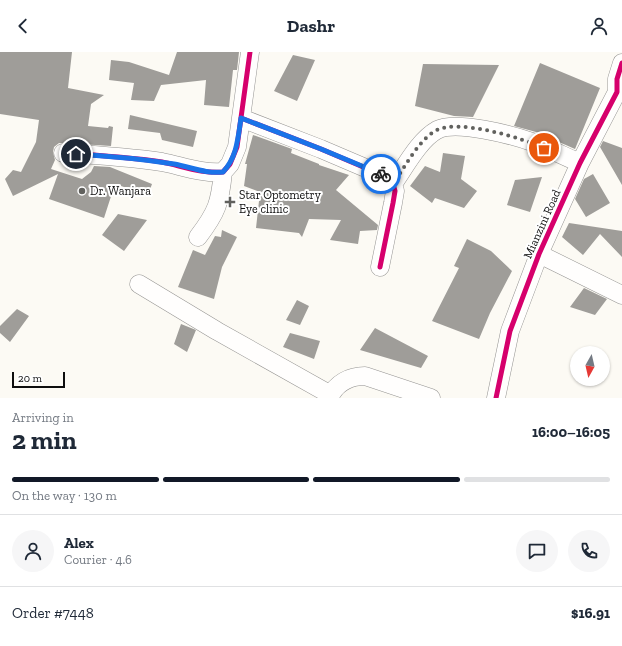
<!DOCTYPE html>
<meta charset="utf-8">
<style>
body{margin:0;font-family:"Zilla Slab",serif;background:#f6f6f7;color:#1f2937;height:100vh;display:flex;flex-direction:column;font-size:15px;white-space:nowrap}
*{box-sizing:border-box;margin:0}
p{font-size:13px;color:#747a83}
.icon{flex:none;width:22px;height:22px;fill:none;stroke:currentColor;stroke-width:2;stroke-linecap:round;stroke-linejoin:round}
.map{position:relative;height:346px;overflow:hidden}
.panel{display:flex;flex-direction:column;background:#fff;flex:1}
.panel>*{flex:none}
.needle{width:26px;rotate:188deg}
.buttons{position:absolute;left:570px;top:294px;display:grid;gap:8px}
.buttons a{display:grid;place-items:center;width:40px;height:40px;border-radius:50%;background:#fff;box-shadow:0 1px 3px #0004;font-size:20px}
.scale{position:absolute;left:12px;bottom:10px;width:53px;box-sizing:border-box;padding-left:4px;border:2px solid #0e0e0e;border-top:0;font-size:11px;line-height:14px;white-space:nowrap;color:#0e0e0e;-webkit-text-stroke:3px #fff;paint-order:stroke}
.pin{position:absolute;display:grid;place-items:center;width:34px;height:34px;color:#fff;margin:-17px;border:2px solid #fff;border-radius:50%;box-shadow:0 1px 4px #0007}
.courier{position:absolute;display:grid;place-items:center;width:40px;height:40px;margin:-20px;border:3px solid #1a73e8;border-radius:50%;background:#fff;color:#222;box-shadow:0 1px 5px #0007}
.summary em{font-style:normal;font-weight:700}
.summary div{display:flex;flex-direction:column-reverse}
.summary{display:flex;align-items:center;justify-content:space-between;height:68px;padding:0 12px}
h1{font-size:26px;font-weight:700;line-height:30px}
.bar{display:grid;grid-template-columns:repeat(4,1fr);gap:6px 4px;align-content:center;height:48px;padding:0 12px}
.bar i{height:5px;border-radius:3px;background:#e0e1e3}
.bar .on{background:#111827}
.bar p{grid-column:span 4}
.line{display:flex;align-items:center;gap:10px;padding:0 12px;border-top:1px solid #e0e1e3}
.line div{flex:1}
.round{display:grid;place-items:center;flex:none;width:42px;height:42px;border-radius:21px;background:#f6f6f7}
header{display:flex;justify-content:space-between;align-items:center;height:52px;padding:0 12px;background:#fff;font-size:18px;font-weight:700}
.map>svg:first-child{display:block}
</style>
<header><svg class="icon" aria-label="back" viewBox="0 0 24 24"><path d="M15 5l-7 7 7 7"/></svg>Dashr<svg class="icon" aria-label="person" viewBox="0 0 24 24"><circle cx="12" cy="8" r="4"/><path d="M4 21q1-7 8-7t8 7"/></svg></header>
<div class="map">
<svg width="622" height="346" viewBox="0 0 622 346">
<rect width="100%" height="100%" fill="#fcfaf4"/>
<path fill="#9f9d99" d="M0 0H72L68 36 104 43 91 52 88 74 108 76 109 74 113 75 111 94 64 91H59L54 95 53 100 55 108 51 117 82 127 91 120 94 114 110 115 152 132 148 143 115 132 104 166 49 147 58 122 13 144 5 127 13 118 21 120 36 90 39 68 0 62Z
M177 0H239L237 18H233L229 55 204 53 206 28 161 33 154 49 131 48 134 31 109 28 111 8 129 10 169 23Z
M293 3 315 8 297 49 274 39Z
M540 11 600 36 575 97 536 80 514 74Z
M423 12 499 13 473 65 454 64 415 54Z
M130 63 197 79 193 95 162 88 160 81 128 77Z
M253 83 292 97 291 101 319 112V113L349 123 336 138 378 173 377 178 360 179 358 192 330 188 341 168 309 167 302 185 299 181 256 176 260 140 244 134 247 112H245Z
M603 89 622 96V133L600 95Z
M443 101 465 104 461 127 477 139 464 156 435 146 432 151 410 134 425 114 440 120Z
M593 122 610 151 586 165 575 147 584 127Z
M542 125 530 160 507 153 515 128Z
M118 162 147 168 124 199 102 183Z
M569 171 622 179V205L600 182 583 203 562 185Z
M222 178 237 185 222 215 214 247 178 235 193 198 205 203 215 184 221 185Z
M467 187 491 199 512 219 490 261 479 287 432 269 459 216 454 214Z
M584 236 607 247 595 263 570 255Z
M297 248 309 254 300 273 286 268Z
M17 257 29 264 10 290 0 281V274Z
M181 272 196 278 187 300 174 292Z
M375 276 428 304 421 316 360 298Z
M290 281 320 289 314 307 283 295Z"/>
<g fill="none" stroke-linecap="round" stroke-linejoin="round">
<g stroke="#959492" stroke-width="19">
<path id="minor" d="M241 66 321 97 382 123 393 132 395 139 393 151 380 215
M63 101C96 103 129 105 162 110 182 114 203 122 223 120L230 112 237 95 250 0
M393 132C405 115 419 88 437 78 456 68 512 83 532 90 548 96 564 104 580 111
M198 185C217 160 220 151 223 120
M539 202 622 243
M139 232 217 279 331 343
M329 346C336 331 350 324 365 324L431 346
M496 346 510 279 539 202 580 111 617 40V27L622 11"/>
</g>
<use href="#minor" stroke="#fffefd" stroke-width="18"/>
<g stroke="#fff" stroke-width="8">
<path id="cycleway" d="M241 66 321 97 382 123 393 132 395 139 393 151 380 215
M63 101C96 103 129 105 162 110 182 114 203 122 223 120L230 112 237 95 250 0
M496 346 510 279 539 202 580 111 617 40V27L622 11"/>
</g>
<use href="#cycleway" stroke="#d6006c" stroke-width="5"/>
</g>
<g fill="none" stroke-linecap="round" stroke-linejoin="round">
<path stroke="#61615e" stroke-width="4" stroke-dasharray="0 7.2" d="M381 122 393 132C405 115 419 87 437 78 460 67 522 86 544 96"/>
<path stroke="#1a73e8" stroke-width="5" d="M76 102C109 104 142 107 174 112 191 115 206 122 223 120 237 105 238 86 241 66L321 97 381 122"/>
</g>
<g fill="#61615e" stroke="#fff" stroke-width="1.5">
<circle cx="82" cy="139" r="4"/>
<path d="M228 144h4v4h4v4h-4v4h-4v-4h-4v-4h4z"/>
</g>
<g text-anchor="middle" stroke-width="4" stroke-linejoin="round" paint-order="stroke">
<g font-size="12" fill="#0e0e0e" stroke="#fff" text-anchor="start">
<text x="90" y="143">Dr. Wanjara</text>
<text x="239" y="147">Star Optometry<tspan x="239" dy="14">Eye clinic</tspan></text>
</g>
<g font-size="12" fill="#0e0e0e" stroke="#fff">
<text transform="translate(542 172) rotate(-66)" y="4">Mianzini Road</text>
</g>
</g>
</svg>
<div class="buttons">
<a><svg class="needle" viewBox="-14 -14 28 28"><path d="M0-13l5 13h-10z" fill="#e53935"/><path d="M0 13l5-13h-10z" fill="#747a83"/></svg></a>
</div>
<div class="scale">20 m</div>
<div class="pin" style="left:544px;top:96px;background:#ea580c"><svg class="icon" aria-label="bag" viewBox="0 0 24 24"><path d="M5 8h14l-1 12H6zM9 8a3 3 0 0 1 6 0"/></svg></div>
<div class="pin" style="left:76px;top:102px;background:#1f2937"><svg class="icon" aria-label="home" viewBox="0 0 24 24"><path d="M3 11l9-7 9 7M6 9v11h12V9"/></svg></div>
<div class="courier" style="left:381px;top:122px"><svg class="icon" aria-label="bike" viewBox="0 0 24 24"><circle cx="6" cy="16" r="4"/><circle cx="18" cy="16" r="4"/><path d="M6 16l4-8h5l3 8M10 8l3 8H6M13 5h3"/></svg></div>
</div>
<section class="panel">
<div class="summary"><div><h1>2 min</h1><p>Arriving in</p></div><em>16:00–16:05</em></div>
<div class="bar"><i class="on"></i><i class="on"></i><i class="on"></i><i></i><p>On the way · 130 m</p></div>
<div class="line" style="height:72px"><a class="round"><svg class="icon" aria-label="person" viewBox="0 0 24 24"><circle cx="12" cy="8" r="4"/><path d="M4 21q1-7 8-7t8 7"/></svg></a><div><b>Alex</b><p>Courier · 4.6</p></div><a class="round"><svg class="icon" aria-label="chat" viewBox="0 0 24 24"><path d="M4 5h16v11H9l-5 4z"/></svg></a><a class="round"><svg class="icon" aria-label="phone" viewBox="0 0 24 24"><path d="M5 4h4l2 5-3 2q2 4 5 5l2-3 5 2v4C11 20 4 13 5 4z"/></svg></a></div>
<div class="line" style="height:52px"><div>Order #7448</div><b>$16.91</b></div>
</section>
